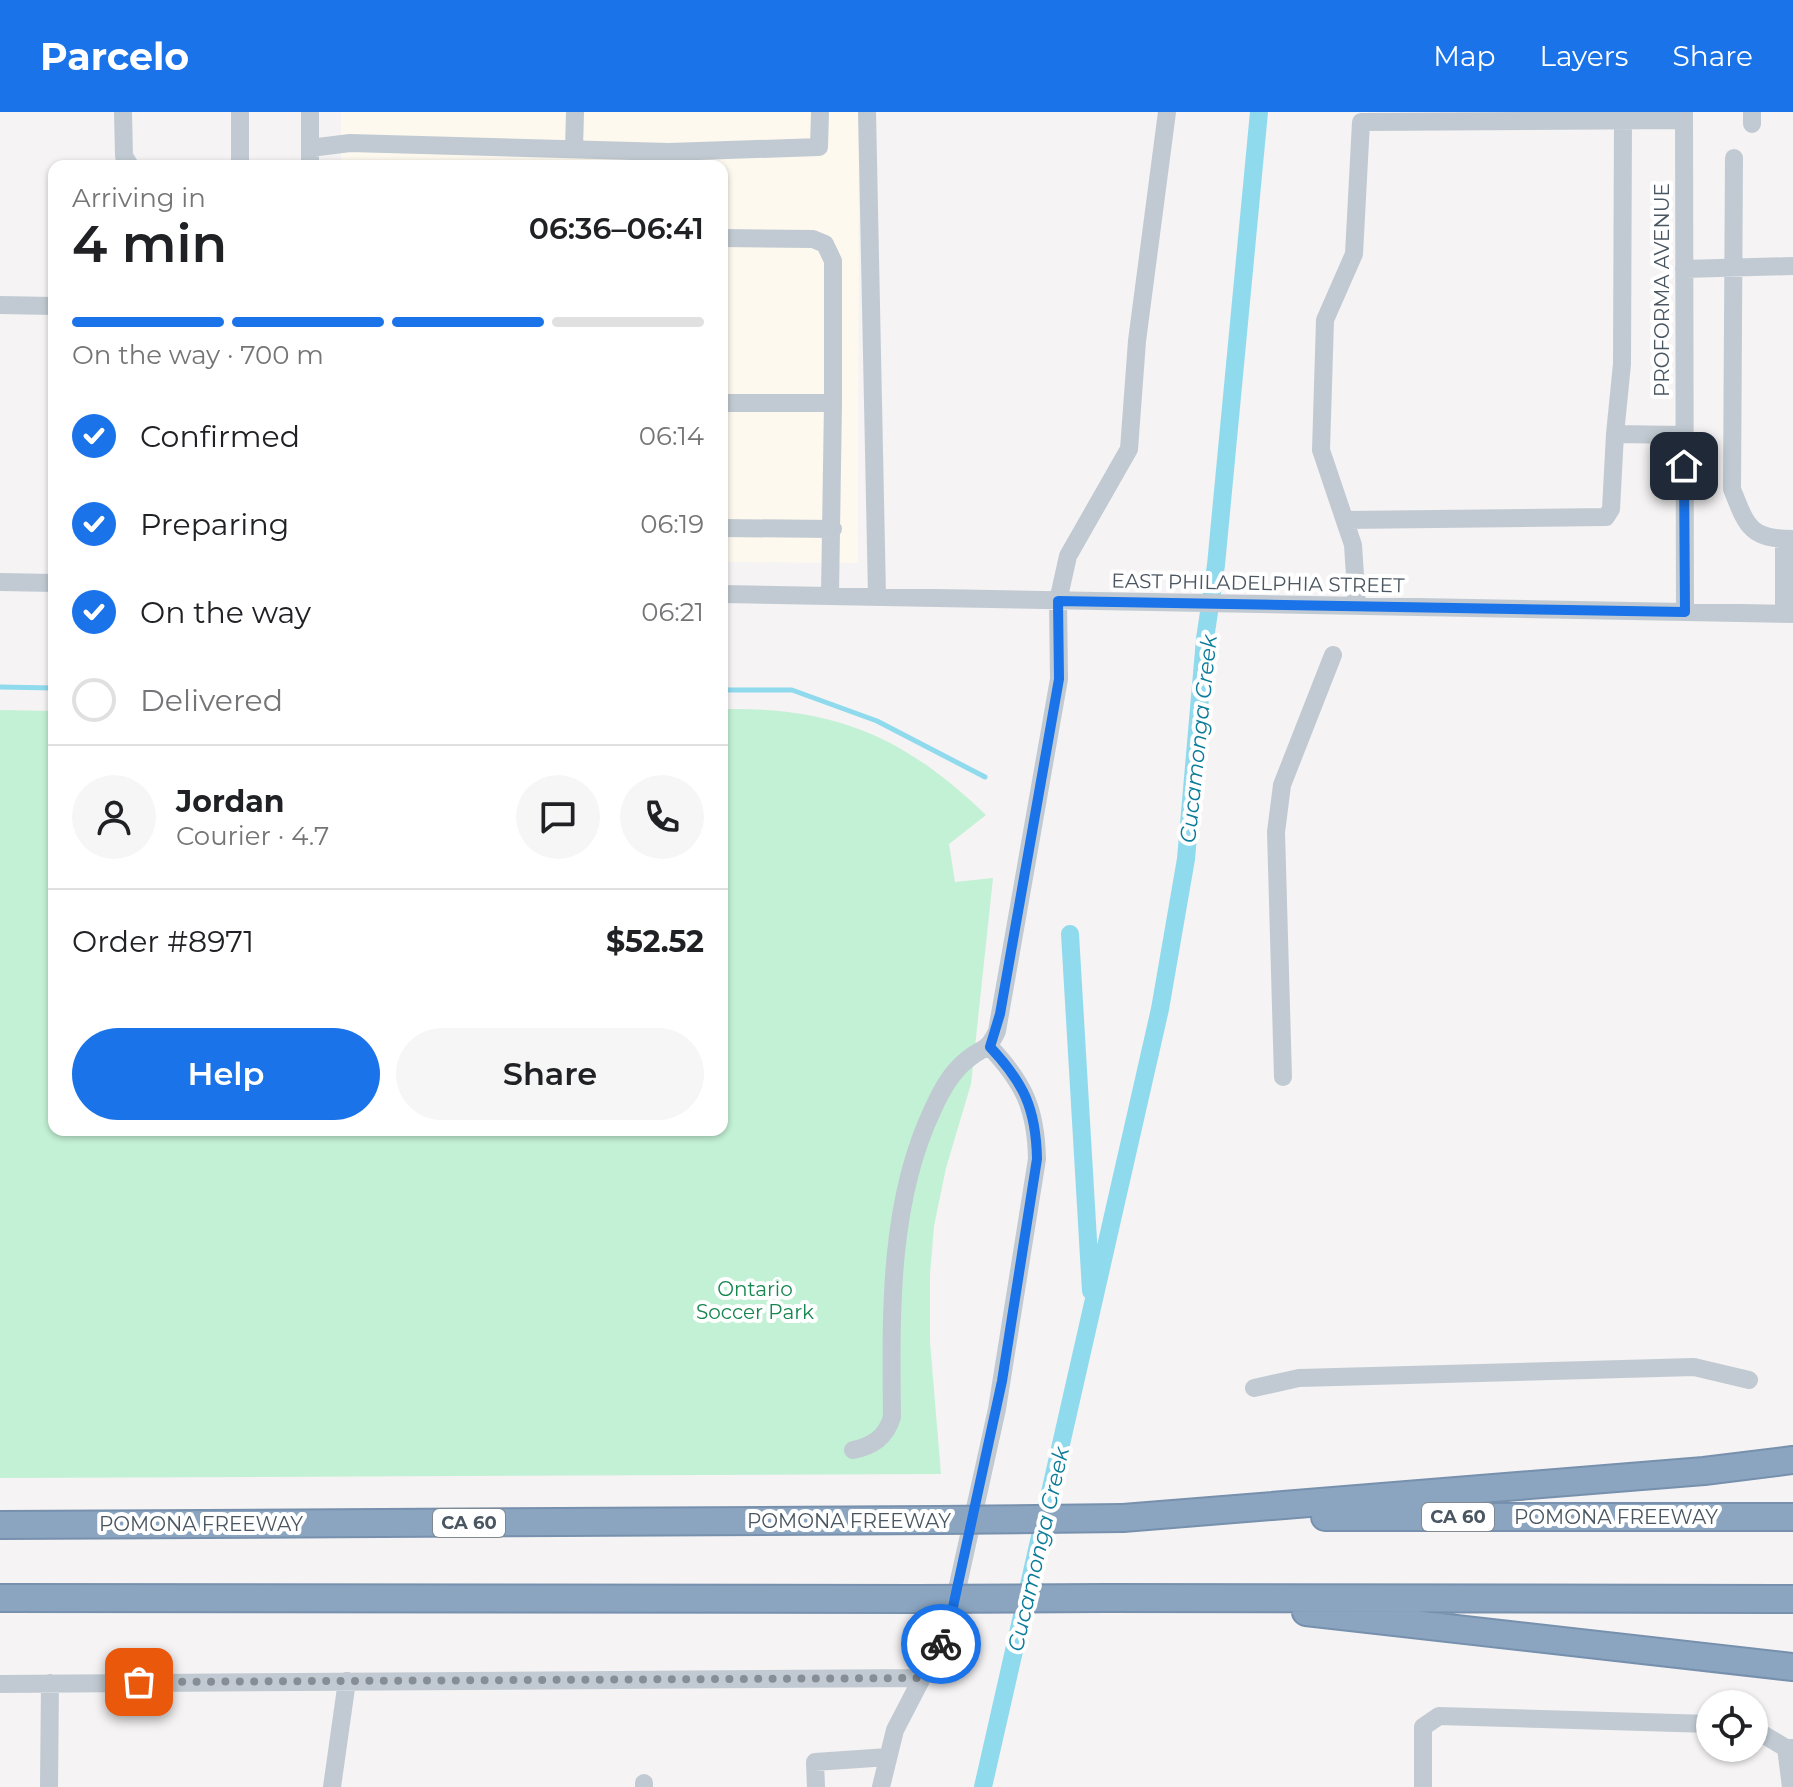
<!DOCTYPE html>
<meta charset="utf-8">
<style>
body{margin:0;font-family:Montserrat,sans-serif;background:#f6f6f6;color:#202124;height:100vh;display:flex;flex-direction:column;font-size:30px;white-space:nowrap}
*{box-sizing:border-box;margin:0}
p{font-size:26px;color:#757577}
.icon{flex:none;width:44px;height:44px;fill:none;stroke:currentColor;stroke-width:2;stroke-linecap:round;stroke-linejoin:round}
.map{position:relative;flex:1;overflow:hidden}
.side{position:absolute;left:48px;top:48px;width:680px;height:976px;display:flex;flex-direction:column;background:#fff;border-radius:16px;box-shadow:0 2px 6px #0004}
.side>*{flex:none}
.tools{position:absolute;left:1696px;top:1578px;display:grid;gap:16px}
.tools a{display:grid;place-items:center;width:72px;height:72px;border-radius:50%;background:#fff;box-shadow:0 2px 6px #0004;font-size:40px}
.pin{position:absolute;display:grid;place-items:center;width:68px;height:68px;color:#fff;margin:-34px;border-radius:16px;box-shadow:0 4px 12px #0006}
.courier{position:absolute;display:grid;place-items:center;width:80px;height:80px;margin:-40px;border:6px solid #1a73e8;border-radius:50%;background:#fff;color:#222;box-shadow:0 2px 10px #0007}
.overview em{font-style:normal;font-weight:600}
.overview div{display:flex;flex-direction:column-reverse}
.overview{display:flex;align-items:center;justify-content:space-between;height:136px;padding:0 24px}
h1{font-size:52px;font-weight:600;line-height:60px}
.bar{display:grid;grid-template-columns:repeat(4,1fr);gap:12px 8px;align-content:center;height:96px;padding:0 24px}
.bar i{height:10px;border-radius:6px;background:#e0e0e0}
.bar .on{background:#1a73e8}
.bar p{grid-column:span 4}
.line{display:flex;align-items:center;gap:20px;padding:0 24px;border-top:2px solid #e0e0e0}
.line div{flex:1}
.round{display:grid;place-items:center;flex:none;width:84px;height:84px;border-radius:42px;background:#f6f6f6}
ol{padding:0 24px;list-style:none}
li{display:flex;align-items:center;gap:24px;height:88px}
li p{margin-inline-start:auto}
li .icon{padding:8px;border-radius:50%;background:#1a73e8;color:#fff;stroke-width:4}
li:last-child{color:#757577}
li i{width:44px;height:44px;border:4px solid #e0e0e0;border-radius:50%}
.primary-button{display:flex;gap:16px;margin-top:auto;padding:16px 24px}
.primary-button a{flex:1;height:92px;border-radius:48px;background:#1a73e8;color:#fff;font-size:32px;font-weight:600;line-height:92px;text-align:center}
.primary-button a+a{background:#f6f6f6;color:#202124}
header{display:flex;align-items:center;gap:48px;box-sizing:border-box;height:112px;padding:0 40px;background:#1a73e8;color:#fff}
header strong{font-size:38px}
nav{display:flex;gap:44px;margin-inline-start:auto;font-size:28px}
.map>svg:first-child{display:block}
</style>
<header>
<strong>Parcelo</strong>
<nav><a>Map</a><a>Layers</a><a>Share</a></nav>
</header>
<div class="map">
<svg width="1793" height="1675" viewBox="0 0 1793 1675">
<rect width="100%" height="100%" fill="#f5f3f3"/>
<path fill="#fdf9ef" d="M341 0H859L858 451 722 450V54H341Z"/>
<path fill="#c3f1d5" d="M722 597C836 595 905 625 986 703L949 732 955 770 993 766 971 972 946 1056 934 1114 930 1162V1230L941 1362 0 1366V598L54 599V1018H722Z"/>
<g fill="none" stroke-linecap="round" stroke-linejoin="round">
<path stroke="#90daee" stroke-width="5" d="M0 575 54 576
M722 578H792L877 609 985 665"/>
<path stroke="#90daee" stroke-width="18" d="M1070 822 1091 1179
M983 1675 1160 897 1186 747 1205 527 1216 453 1259 0"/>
<g stroke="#7690ad" stroke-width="30">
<path id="highway" d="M1325 1405H1793
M1123 1406 1704 1359 1793 1348
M0 1413 938 1408
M0 1486 919 1487
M1107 1486 1793 1487
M1306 1500 1793 1555"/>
</g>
<path stroke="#c1cad2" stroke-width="18" d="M123 0 124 44 130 54
M240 0V54
M310 0V54
M867 0 877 484
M1684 0 1685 500
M1752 0V12
M1623 8 1622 252 1615 322 1684 323
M310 36 350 31 669 40 819 35 820 0
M574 37 575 0
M1734 46 1732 377C1747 415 1750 427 1793 427
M722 126 813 127 825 132 833 149V291
M1684 157 1793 154
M0 193 54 194
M722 291H833L830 483
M1345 408 1606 405 1611 397 1615 322
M722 416 833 417
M1784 427V502
M0 470 54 471
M722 482 1793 502
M1357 494 1353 433 1321 338 1325 208 1354 142 1361 10 1684 8
M1283 965 1276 720 1282 673 1333 543
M1254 1276 1299 1266 1694 1255 1749 1268
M853 1338C873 1334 886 1325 892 1305 891 1204 888 1091 933 997 941 979 951 960 968 947 983 935 988 939 997 919L1059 567 1058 489 1068 444 1129 337 1137 229 1167 0
M0 1572 922 1566 948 1518 997 1297 1037 1047C1036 997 1024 971 990 935
M1754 1617 1786 1636
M644 1671V1675
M49 1675 50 1571
M332 1675 347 1569
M816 1675 815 1650 888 1645
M881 1675 895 1618 922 1566
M1423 1675V1615L1439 1604 1710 1612
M1791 1675 1786 1636H1793"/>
<use href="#highway" stroke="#8ba5c1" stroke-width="26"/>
<g stroke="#7690ad" stroke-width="30" stroke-linecap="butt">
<path id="highway-bridge" d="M938 1408 1123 1406
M919 1487 1107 1486"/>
</g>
<use href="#highway-bridge" stroke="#8ba5c1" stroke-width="26"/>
</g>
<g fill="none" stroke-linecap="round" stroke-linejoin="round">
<path stroke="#868d94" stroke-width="8" stroke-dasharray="0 14.4" d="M139 1570 922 1566 941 1532"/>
<path stroke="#1a73e8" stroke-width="10" d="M941 1532 948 1518 1002 1269 1037 1047C1036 997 1024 971 990 935L1000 902 1059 567 1058 489 1685 500 1684 354"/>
</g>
<g text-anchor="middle" stroke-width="8" stroke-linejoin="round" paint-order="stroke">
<g fill="#fff" stroke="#808990" stroke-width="2">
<rect x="1422" y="1391" width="72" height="28" rx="6"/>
<rect x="433" y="1397" width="72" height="28" rx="6"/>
</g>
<g font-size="18" font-weight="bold" fill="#4a5661">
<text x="1458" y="1411">CA 60</text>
<text x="469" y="1417">CA 60</text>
</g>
<g font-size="20" fill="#4a5661" stroke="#fff">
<text transform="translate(1662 178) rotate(-90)" y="7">PROFORMA AVENUE</text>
<text transform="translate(1258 471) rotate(1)" y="7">EAST PHILADELPHIA STREET</text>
<text x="1616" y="1412">POMONA FREEWAY</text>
<text x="849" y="1416">POMONA FREEWAY</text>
<text x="201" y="1419">POMONA FREEWAY</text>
</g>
<g font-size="20" fill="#17864f" stroke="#fff">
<text x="755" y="1184">Ontario<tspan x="755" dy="23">Soccer Park</tspan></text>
</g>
<g font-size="22" font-style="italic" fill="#0c7c9b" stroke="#fff">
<text transform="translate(1198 627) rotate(-84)" y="8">Cucamonga Creek</text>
<text transform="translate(1038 1437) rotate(-77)" y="8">Cucamonga Creek</text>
</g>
</g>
</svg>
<div class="tools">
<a><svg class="icon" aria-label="locate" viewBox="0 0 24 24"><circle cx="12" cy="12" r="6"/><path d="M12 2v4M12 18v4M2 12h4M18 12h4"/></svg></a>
</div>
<div class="pin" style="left:139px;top:1570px;background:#ea580c"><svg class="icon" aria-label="bag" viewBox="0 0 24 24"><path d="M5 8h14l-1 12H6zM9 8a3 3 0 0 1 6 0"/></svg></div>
<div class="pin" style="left:1684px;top:354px;background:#1f2937"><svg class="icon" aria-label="home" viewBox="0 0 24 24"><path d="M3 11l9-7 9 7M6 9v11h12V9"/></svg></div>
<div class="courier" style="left:941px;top:1532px"><svg class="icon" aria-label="bike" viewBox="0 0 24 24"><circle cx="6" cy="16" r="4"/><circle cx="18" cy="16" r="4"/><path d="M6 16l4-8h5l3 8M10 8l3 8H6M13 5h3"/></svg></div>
<section class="side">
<div class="overview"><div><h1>4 min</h1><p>Arriving in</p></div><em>06:36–06:41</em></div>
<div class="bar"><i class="on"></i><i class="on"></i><i class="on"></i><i></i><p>On the way · 700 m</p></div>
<ol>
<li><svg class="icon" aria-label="check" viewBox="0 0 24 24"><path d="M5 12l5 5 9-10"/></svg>Confirmed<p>06:14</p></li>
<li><svg class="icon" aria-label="check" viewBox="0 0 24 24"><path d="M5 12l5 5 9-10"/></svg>Preparing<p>06:19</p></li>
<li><svg class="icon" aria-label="check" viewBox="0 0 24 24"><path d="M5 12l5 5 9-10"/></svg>On the way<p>06:21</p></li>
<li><i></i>Delivered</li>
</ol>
<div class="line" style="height:144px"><a class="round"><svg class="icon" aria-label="person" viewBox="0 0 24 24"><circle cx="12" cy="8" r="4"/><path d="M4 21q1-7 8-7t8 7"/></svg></a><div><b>Jordan</b><p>Courier · 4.7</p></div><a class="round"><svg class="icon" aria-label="chat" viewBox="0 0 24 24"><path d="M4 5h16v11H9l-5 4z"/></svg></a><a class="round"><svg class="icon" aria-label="phone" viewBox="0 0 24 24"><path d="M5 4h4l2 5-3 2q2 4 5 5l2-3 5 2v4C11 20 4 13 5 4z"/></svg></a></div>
<div class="line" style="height:104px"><div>Order #8971</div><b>$52.52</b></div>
<div class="primary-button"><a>Help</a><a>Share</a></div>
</section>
</div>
